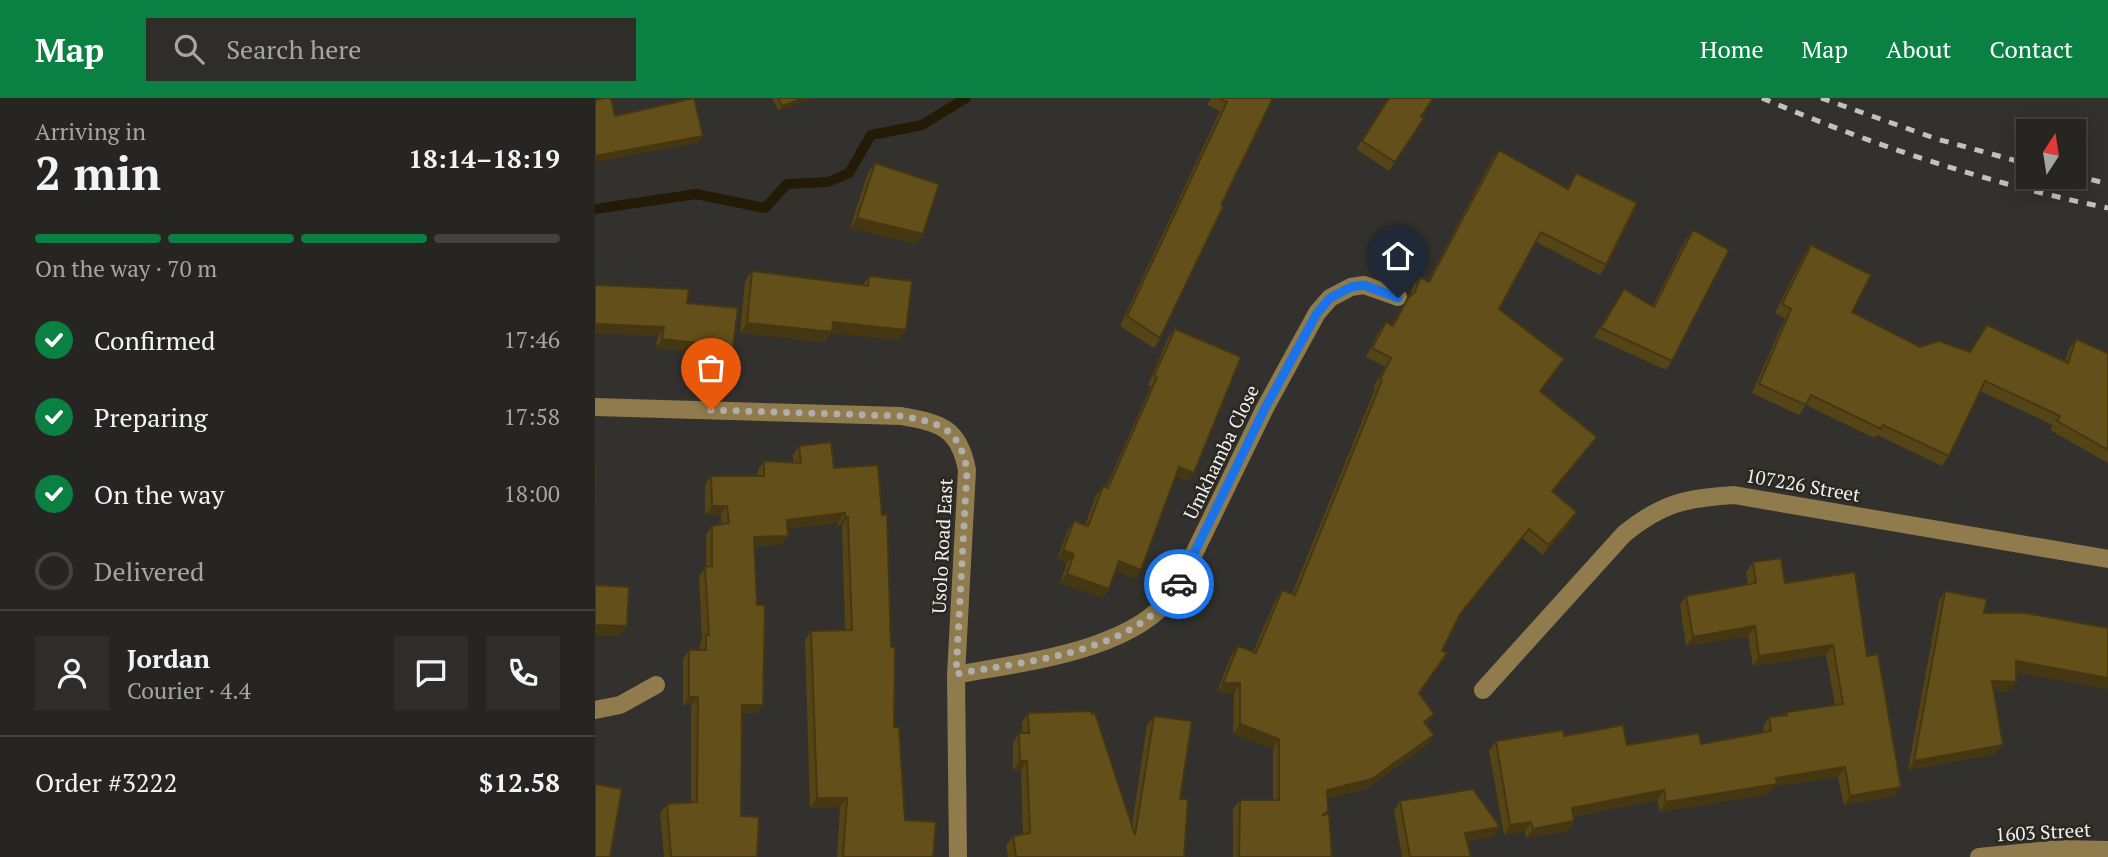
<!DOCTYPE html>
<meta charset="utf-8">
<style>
body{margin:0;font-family:"PT Serif",serif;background:#2e2d2a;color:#f1f3f6;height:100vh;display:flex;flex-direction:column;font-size:26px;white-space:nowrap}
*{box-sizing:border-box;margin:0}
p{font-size:23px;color:#a4a5a5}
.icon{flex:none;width:38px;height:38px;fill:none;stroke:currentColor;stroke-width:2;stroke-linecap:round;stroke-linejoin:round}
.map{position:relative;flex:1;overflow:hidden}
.drawer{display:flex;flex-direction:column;background:#262522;width:595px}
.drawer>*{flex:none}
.needle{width:46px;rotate:12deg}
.fabs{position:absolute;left:1421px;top:21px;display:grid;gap:14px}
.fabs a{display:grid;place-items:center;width:70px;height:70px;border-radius:0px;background:#262522;box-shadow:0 4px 18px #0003,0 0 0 2px #424240;font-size:35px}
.pin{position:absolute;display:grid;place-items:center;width:60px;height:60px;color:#fff;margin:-72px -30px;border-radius:50% 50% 50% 0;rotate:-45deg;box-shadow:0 0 7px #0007}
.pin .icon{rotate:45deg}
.courier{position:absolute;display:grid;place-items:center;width:70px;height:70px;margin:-35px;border:5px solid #1a73e8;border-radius:50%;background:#fff;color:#222;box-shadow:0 2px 9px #0007}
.summary em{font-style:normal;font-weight:600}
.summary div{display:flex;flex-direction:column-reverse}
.summary{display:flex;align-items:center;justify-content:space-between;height:119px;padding:0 35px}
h1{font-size:46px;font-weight:600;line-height:52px}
.bar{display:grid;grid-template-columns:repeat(4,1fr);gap:10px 7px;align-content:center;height:84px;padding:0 35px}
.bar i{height:9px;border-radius:5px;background:#424240}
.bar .selected{background:#0b8043}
.bar p{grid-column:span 4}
.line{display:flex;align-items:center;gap:18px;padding:0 35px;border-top:2px solid #424240}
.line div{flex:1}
.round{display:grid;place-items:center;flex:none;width:74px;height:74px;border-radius:0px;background:#2e2d2a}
ol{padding:0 35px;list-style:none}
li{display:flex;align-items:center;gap:21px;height:77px}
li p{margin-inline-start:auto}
li .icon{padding:7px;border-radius:50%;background:#0b8043;color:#fff;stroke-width:4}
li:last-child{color:#a4a5a5}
li i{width:38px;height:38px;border:4px solid #424240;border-radius:50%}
header{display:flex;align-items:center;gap:42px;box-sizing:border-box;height:98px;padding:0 35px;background:#0b8043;color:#fff}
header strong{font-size:33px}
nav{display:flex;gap:38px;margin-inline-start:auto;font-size:24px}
.search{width:490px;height:63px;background:#2e2d2a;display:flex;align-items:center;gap:18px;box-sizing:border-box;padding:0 24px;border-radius:0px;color:#a4a5a5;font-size:26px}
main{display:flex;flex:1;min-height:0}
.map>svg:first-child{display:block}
</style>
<header>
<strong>Map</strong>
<div class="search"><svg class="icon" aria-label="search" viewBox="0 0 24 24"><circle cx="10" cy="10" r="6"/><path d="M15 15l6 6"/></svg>Search here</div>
<nav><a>Home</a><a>Map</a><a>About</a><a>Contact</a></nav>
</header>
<main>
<section class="drawer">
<div class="summary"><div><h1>2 min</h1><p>Arriving in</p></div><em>18:14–18:19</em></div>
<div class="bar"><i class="selected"></i><i class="selected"></i><i class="selected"></i><i></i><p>On the way · 70 m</p></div>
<ol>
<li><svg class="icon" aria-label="check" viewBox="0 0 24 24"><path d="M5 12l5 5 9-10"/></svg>Confirmed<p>17:46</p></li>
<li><svg class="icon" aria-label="check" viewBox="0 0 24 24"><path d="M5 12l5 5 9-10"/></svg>Preparing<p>17:58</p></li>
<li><svg class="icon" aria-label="check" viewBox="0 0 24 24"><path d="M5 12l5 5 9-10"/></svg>On the way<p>18:00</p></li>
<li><i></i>Delivered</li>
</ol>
<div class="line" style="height:126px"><a class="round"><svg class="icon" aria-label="person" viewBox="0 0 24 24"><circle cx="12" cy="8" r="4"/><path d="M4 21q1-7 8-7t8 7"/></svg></a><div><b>Jordan</b><p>Courier · 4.4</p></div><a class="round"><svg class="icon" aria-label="chat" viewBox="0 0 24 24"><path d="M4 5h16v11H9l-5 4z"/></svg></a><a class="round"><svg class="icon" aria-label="phone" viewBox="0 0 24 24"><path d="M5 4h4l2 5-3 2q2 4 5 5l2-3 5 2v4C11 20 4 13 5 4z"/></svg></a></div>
<div class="line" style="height:91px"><div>Order #3222</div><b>$12.58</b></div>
</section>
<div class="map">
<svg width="1513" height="759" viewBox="0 0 1513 759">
<rect width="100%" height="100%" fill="#33312d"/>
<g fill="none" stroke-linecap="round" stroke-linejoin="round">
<path stroke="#241b06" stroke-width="10" d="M0 111 101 96 170 110 192 86 233 84 254 75 276 37 327 27 371 0"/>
<path stroke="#8f7b4b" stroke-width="18" d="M0 309 306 318C345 325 364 329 372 372L361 577 363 759
M361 577C426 564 537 554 578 496 583 489 587 480 591 472L670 310 722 215 735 200 756 189 769 187 803 199
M888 592 1029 436C1067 405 1091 400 1139 397L1513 461
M0 612 25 607 61 587
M1384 759 1464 751 1513 752"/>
<path stroke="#c3c1be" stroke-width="5" stroke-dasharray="9 9" stroke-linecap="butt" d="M1167 0C1277 47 1395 86 1513 110
M1226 0 1342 41 1433 66
M1479 77 1513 86"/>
</g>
<path fill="#554416" d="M177 0H216L184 13Z
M616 0H678L626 107 565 240 559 250 525 228 625 13 612 7Z
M794 0 829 20 794 73 761 51Z
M904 52 972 90 981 75 1011 167 1005 177 941 144 904 211 946 293 1002 339 958 394 976 424 948 457 927 440 863 519 824 595 839 616 831 627 832 647 771 691 732 700 733 713 731 716 737 759H638V711L645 702H678V650L638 636 639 595 622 594 636 558 643 548 658 554 681 501 687 492 697 496 780 291 778 290 790 269 771 259 784 233 791 224 797 227 807 209 815 199 818 188 825 179 833 183 897 61Z
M280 65 328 136 321 146 255 130 273 75Z
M1098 132 1077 263 1071 272 999 239 1029 191 1057 209 1091 141Z
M1216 147 1257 214 1325 249 1470 264 1474 251 1481 241 1513 256V365L1455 332 1458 327 1385 293 1354 358 1347 368 1282 337 1279 340 1211 307 1204 317 1157 295 1190 220 1180 215 1209 157Z
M157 173 268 187 274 178 304 242 236 235 230 244 145 235 150 183Z
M0 187 92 205 138 249 132 258 60 250 63 238 0 235Z
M580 231 599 375 592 384 581 379 546 472 540 481 521 473 514 491 508 500 465 485 472 465 462 461 473 432 479 423 490 427 501 397 508 388 511 389 556 288 553 287 573 240Z
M204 348 239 370 283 367 299 629 310 722 338 759H242L245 709 215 710 210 542 216 533H250L247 428H243V425L192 430 186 447 159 448 161 616H147L146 718 162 759H69L65 715 72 706 96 704V608H88V561L94 552H105V546L107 542 104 478 111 469V437L117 428 126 426V417H110V387L116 378H162L163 372 169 363 198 364V357Z
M1158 464 1190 485 1272 558 1299 698 1249 707 1243 679 1180 688 1175 696 1065 714 1062 702 978 718 979 723 973 733 931 740 930 733 909 737 894 653 901 643 969 638 1032 647 1106 646 1169 635 1168 629 1174 619 1189 617 1192 614 1240 607 1231 557 1158 568 1153 538 1091 548 1085 507 1091 498 1153 487 1151 474Z
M1350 493 1389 515 1513 530V591L1421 574 1414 593 1398 592 1401 656 1313 672 1344 503Z
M433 615 537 727 552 627 559 618 585 701 589 759H413L411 747 418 738 428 737 426 673 418 672V645L424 635H427V624Z
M805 703 899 738 872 743 876 759H807L799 713Z"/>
<path fill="#453712" d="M208 0H216L184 13 187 8Z
M108 38 103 45 0 64V58Z
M262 120 328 136 321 146 255 130Z
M238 224 311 232 304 242 236 235 230 244 145 235 152 225Z
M0 226 69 229 63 238 0 235Z
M67 241 138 249 132 258 60 250Z
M1002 339 995 348 951 403 957 393Z
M584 369 599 375 592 384 578 378Z
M117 408H132L126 417H110Z
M982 414 976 424 948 457 954 447Z
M250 415 243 425 186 431 192 422Z
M250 419H253L247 428H243Z
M193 438 186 447 152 448 159 439Z
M468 452 479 456 472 465 462 461Z
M524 463 546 472 540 481 518 472Z
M472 476 514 491 508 500 465 485Z
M0 527 32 528 25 538 0 537Z
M1160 528 1153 538 1091 548 1098 539Z
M1238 547 1231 557 1158 568 1164 558Z
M1421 563 1513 580V591L1415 573Z
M1397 583 1421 584 1414 593 1390 592Z
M628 585H645L639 595 622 594Z
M94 599H103L96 608H88Z
M147 607H168L161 616H140Z
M839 616 833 626 822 633 829 624Z
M645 626 684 641 678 650 638 636Z
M839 637 832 647 771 691 725 701 732 692Z
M1408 647 1401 656 1313 672 1319 663Z
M425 663H432L426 673 418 672Z
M1250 669 1243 679 1180 688 1175 696 1065 714 1071 704 1181 680Z
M1306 689 1299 698 1249 707 1255 698Z
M1069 692 1062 702 970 719 977 710Z
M222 700H252L245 709 215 710Z
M979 723 973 733 931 740 938 731Z
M936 724 930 733 909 737 915 727Z
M905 729 899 738 864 744 870 735Z"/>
<path fill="#634f19" stroke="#453712" stroke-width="2" d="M9 0H16L20 18 99 0 108 38 0 58V2Z
M183 0H208L187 8Z
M624 0H678L626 107 628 109 565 240 532 218 632 4Z
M794 0H838L826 19 829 20 800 64 767 43Z
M904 52 973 91 981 75 1042 105 1011 167 946 134 904 211 969 261 945 293 1002 339 957 393 982 414 954 447 934 431 865 516 847 553 852 555 824 595 839 616 829 624 839 637 777 681 732 692 733 713 727 717 734 716 737 759H644L645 702H684V641L645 626V585H628L643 548 661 555 687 492 700 497 787 282 785 281 796 260 777 250 791 224 798 228 813 200 820 194 825 179 834 184Z
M280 65 344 86 328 136 262 120Z
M1098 132 1134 152 1077 263 1006 230 1029 191 1059 209Z
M1216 147 1276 177 1257 214 1325 249 1344 243 1375 254 1392 227 1473 265 1481 241 1504 251 1513 256V352L1462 323 1465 318 1390 283 1354 358 1288 327 1286 331 1216 297 1211 307 1164 286 1196 211 1187 206Z
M157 173 273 188 274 178 317 183 311 232 238 224 237 234 152 225Z
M0 187 94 191 92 205 143 210 138 249 67 241 69 229 0 226Z
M580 231 646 259 599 375 584 369 546 472 524 463 514 491 472 476 479 456 468 452 479 423 493 428 508 388 513 390 562 279 559 278Z
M236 344 239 370 283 367 287 417 292 416 296 549H300L299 629H304L310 722 341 724 338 759H248L252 700H222L216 533 257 532 253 419H250V415L192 422 193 438 159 439 162 507H170L168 607H147L146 718 164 719 162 759H76L72 706 102 704 103 599H94V552H111V537H114L110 469 117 468V428L134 425 132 408H117L116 378H169V363L206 365 204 348Z
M0 366H1L0 406Z
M1186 460 1190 485 1260 474 1272 558 1283 556 1306 689 1255 698 1250 669 1181 680 1182 686 1071 704 1069 692 977 710 979 723 938 731 936 724 915 727 901 643 968 632 969 638 1028 627 1032 647 1104 635 1106 646 1176 633 1174 619 1192 617V614L1248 606 1238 547 1164 558 1160 528 1098 539 1091 498 1161 485 1158 464Z
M0 487 34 489 32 528 0 527Z
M1350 493 1392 501 1389 515H1430L1513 530V580L1421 563V584L1397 583 1408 647 1319 663Z
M496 613 497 616 500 615 540 737 559 618 597 623 585 701H593L589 759H421L418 738 435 735 432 663H425L424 635H434L433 615Z
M0 686 27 691 15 759H0Z
M878 691 905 729 870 735 876 759H815L805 703Z"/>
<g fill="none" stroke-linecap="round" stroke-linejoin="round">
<path stroke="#afaeaa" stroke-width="7" stroke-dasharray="0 12.6" d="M116 312 306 318C345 325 364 329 372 372L361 576C432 563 544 555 584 486"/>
<path stroke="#1a73e8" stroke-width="9" d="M584 486 670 310 722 215 735 200 756 189 769 187 803 200"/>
</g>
<g text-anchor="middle" stroke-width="5" stroke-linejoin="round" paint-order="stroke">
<g font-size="19" fill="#f2f1ee" stroke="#292823">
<text transform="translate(626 354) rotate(-64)" y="7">Umkhamba Close</text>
<text transform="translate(1208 387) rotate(10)" y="7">107226 Street</text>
<text transform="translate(347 448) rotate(-87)" y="7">Usolo Road East</text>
<text transform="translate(1448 734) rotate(-3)" y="7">1603 Street</text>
</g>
</g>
</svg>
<div class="fabs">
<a><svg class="needle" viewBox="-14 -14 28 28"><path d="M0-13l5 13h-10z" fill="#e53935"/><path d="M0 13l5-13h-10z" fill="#a4a5a5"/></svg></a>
</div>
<div class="pin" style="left:116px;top:312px;background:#ea580c"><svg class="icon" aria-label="bag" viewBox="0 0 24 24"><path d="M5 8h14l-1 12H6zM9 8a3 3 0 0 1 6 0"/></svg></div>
<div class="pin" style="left:803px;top:200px;background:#1f2937"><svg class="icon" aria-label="home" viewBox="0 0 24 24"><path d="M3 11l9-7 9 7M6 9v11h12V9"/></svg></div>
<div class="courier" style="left:584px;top:486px"><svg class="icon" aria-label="car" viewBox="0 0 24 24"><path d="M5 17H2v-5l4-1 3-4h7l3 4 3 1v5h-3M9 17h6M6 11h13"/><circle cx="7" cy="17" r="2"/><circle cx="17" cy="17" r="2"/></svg></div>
</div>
</main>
